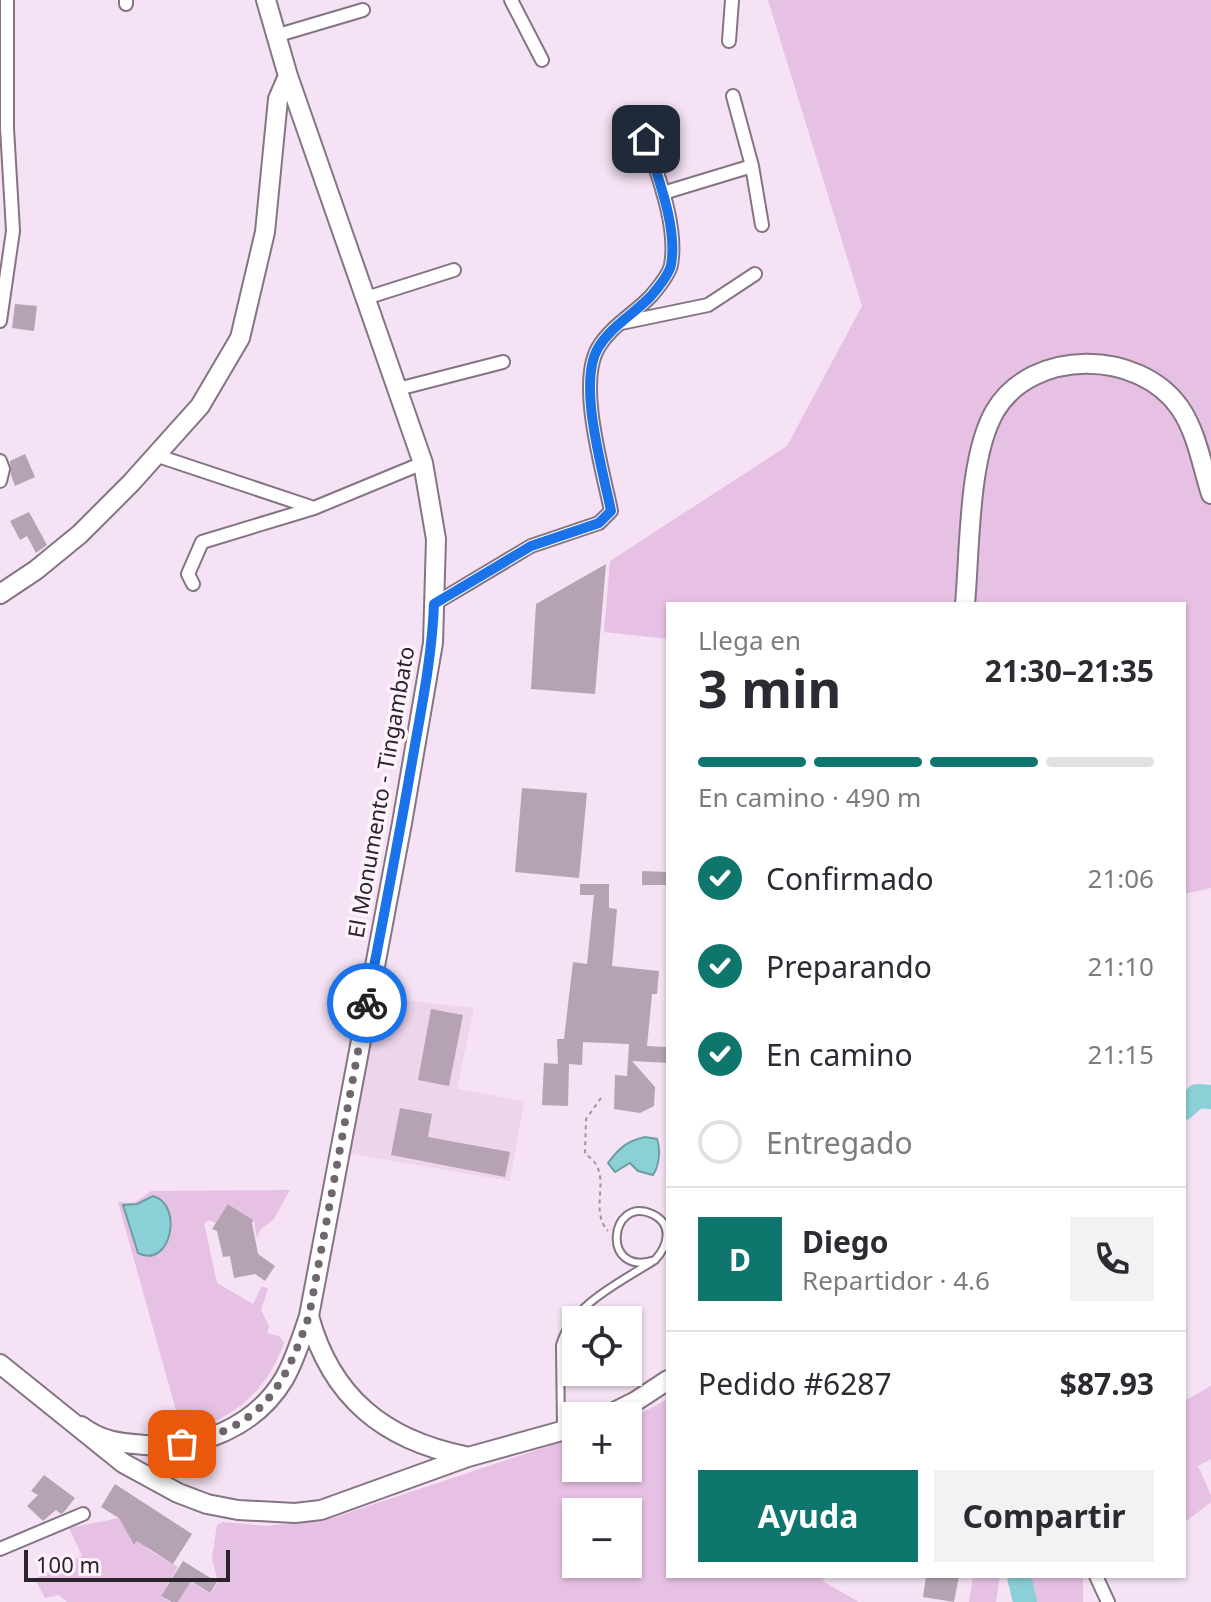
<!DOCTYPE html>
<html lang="es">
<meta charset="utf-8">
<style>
body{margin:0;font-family:"Noto Sans",sans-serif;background:#f2f2f3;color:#2b2b33;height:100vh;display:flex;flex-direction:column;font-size:30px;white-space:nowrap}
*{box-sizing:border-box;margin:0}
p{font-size:26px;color:#7c7c81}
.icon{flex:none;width:44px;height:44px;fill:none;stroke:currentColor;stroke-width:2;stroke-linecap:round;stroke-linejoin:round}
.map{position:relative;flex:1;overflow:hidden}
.details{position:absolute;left:666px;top:602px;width:520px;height:976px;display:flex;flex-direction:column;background:#fff;border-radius:0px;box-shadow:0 2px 6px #0004}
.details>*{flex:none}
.tools{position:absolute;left:562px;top:1306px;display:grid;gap:16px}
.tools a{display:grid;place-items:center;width:80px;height:80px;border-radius:0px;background:#fff;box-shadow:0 2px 6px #0004;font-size:40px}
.scale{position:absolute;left:24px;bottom:20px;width:206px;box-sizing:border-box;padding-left:8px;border:4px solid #2a2329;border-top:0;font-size:22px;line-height:28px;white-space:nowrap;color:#2a2329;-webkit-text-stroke:6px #fef2fd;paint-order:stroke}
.pin{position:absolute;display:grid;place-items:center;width:68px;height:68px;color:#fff;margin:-34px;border-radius:16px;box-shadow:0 4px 12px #0006}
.courier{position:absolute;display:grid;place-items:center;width:80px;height:80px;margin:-40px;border:6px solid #1a73e8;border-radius:50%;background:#fff;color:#222;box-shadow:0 2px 10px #0007}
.head em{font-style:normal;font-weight:700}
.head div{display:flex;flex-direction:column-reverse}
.head{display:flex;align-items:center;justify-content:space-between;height:136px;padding:0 32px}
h1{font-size:52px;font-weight:700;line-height:60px}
.bar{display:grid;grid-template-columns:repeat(4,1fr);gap:12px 8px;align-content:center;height:96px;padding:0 32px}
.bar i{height:10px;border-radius:6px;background:#e1e1e2}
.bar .on{background:#0f766e}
.bar p{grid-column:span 4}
.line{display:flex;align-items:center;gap:20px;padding:0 32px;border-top:2px solid #e1e1e2}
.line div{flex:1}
.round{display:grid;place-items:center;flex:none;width:84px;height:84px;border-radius:0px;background:#f2f2f3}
ol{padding:0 32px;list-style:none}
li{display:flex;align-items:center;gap:24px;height:88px}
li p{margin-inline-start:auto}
li .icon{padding:8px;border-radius:50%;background:#0f766e;color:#fff;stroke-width:4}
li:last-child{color:#7c7c81}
li i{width:44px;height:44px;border:4px solid #e1e1e2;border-radius:50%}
.primary-button{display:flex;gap:16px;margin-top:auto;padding:16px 32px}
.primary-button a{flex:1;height:92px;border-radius:0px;background:#0f766e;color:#fff;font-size:32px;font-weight:700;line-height:92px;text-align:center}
.primary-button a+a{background:#f2f2f3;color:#2b2b33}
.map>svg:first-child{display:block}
</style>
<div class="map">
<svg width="1211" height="1602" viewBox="0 0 1211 1602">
<rect width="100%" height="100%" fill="#f5e2f4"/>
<path fill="#edd5ec" d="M376 997 474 1008 457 1089 524 1101 510 1181 346 1153Z"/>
<path fill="#e6c1e4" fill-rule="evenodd" d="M768 0H1211V888L1184 894V604H668V639L604 632 610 561 787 446 862 306Z
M290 1190 274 1219 261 1229 257 1238 254 1221 229 1204 216 1223 209 1220 204 1223 217 1283 253 1304 262 1286 268 1289 261 1310 269 1326 267 1333 279 1336 284 1343C267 1391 233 1421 182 1432L118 1202 134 1203 151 1191Z
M1211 1386V1459L1198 1466 1211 1495V1502L1184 1523V1401Z
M668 1399V1576H822L824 1582 859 1602H178L190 1581 210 1594 218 1583 212 1558 217 1525 223 1522 267 1526 332 1518 576 1437V1468H628V1420ZM576 1512H628V1564H576Z
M119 1518 134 1545 140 1537 148 1549 178 1567 161 1596 170 1602H67L59 1595 45 1598 35 1579 82 1556 69 1528Z
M973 1576H1000L996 1602H969Z
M1008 1576H1083V1602H1024L1008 1585Z"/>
<path fill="#8ad0d6" stroke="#6d9ca2" stroke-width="2" d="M645 1137 657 1139C661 1150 659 1166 653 1175L638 1171 630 1163 615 1172 608 1163C619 1148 627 1141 645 1137Z
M153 1196C184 1204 171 1270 138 1253L123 1205 137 1204Z"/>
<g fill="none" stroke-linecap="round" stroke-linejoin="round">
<path stroke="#8ad0d6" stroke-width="24" d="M1184 1108 1197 1096 1211 1097
M1019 1576 1025 1602"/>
</g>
<path fill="#b5a3b3" d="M15 304 37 306 34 331 12 328Z
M25 454 35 477 15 486 11 475 10 461Z
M29 512 47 545 36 553 27 536 20 540 10 521Z
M606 564 595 694 531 689 536 604Z
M522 788 587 793 579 878 515 872Z
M642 871 668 872V885H642Z
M580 884H609V908L617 909 612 966 659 971 657 994H652L647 1046 668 1047V1063L632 1061 655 1087 654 1106 640 1113 614 1109 615 1075 627 1076 629 1044 583 1042 582 1065 569 1064 568 1106 542 1105 544 1063 558 1064 557 1039H564L573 962 587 964 594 895H580Z
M431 1009 463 1015 449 1086 418 1080Z
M400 1108 432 1114 428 1137 510 1152 505 1177 391 1155Z
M228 1204 253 1220 252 1223 258 1254 275 1266 265 1281 255 1274 234 1278 230 1256 223 1257 217 1231 212 1229Z
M44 1475 75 1498 64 1512 61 1514 56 1510 43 1521 27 1506 38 1495 31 1491Z
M115 1484 192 1534 173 1564 137 1541 134 1545 119 1518 101 1507Z
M183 1561 217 1582 210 1593 191 1581 178 1602H172L161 1596Z
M926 1576H959L954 1602 923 1597Z"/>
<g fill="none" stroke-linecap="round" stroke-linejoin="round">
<g stroke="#857484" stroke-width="10">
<path id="lane" d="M561 1428 560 1345C572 1304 621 1282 655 1260 668 1246 674 1224 652 1214 609 1195 600 1278 655 1260"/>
</g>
<g stroke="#857484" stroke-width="16">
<path id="street" d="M126 0V4
M511 0 542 60
M275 36 363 10
M729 41 732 0
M733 96 752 166 762 225
M663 193 752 166
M366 298 454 270
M0 321 13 231 7 128V0
M621 323 708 305 755 274
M398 389 503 362
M155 455 314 508
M0 461 3 469 0 481
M193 584 188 574 202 542 314 508 423 463
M434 604 531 546 599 523 611 511C603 470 577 385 598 348 611 326 634 314 651 296 657 289 669 275 671 265 678 227 658 176 646 139
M0 1549 83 1514
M1096 1576 1108 1602"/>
</g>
<g stroke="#857484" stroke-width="22">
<path id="secondary" d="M0 594 36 570 80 534 131 483 200 406 240 338 265 232 278 99 288 76
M965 604C970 550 968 457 995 411 1032 348 1139 349 1180 408 1197 433 1202 466 1211 494
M309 1316C331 1397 384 1440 465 1456
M0 1364 123 1463 178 1493 207 1504 238 1510 295 1513 321 1510 468 1457 576 1427
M606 1416 636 1401 668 1380
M81 1426C102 1442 121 1443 145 1445 198 1451 256 1426 284 1379 295 1360 302 1337 309 1316L402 823 433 643 436 539 423 463 288 76 266 0"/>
</g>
<path stroke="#a193a0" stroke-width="2" stroke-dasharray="4 4" stroke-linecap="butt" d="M601 1098 586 1119 585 1154C616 1172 587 1208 608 1231"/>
<use href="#lane" stroke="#fff" stroke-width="6"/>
<use href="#street" stroke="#fff" stroke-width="12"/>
<use href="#secondary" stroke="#fff" stroke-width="18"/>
</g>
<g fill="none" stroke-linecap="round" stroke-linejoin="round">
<path stroke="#716670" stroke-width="8" stroke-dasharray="0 14.4" d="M182 1444C263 1426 283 1390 309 1316L367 1003"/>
<path stroke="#1a73e8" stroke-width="10" d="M367 1003C383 920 399 838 413 756 422 705 432 656 434 604L531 546 599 523 611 511C603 470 577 384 598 348 611 326 634 314 651 296 657 289 669 275 671 265 678 227 657 176 646 139"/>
</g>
<g text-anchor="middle" stroke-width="7" stroke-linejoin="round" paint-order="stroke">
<g font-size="22" fill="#2a2329" stroke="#fef2fd">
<text transform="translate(381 792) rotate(-80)" y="8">El Monumento - Tingambato</text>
</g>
</g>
</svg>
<div class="tools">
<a><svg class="icon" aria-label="locate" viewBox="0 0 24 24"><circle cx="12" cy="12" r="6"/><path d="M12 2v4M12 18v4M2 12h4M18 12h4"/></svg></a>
<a>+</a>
<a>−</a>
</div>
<div class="scale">100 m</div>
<div class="pin" style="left:182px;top:1444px;background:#ea580c"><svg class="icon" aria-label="bag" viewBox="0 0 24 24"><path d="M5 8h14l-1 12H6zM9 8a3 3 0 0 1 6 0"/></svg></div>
<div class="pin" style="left:646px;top:139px;background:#1f2937"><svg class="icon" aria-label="home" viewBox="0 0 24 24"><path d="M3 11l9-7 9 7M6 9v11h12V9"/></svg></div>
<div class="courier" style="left:367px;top:1003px"><svg class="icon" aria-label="bike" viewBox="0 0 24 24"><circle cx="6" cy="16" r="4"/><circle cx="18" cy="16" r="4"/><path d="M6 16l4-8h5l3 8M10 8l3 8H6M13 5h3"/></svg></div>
<section class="details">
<div class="head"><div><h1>3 min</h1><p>Llega en</p></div><em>21:30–21:35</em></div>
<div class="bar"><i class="on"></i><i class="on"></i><i class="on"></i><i></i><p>En camino · 490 m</p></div>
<ol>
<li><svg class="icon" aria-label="check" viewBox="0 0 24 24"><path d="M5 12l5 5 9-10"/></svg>Confirmado<p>21:06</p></li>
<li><svg class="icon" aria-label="check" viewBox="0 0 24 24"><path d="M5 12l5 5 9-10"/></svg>Preparando<p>21:10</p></li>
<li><svg class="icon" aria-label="check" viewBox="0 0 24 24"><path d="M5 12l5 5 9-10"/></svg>En camino<p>21:15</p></li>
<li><i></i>Entregado</li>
</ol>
<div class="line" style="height:144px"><b class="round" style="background:#0f766e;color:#fff">D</b><div><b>Diego</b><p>Repartidor · 4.6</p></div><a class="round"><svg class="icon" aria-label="phone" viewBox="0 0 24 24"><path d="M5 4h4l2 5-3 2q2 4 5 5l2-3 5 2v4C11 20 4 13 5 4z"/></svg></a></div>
<div class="line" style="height:104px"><div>Pedido #6287</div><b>$87.93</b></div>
<div class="primary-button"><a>Ayuda</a><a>Compartir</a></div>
</section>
</div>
